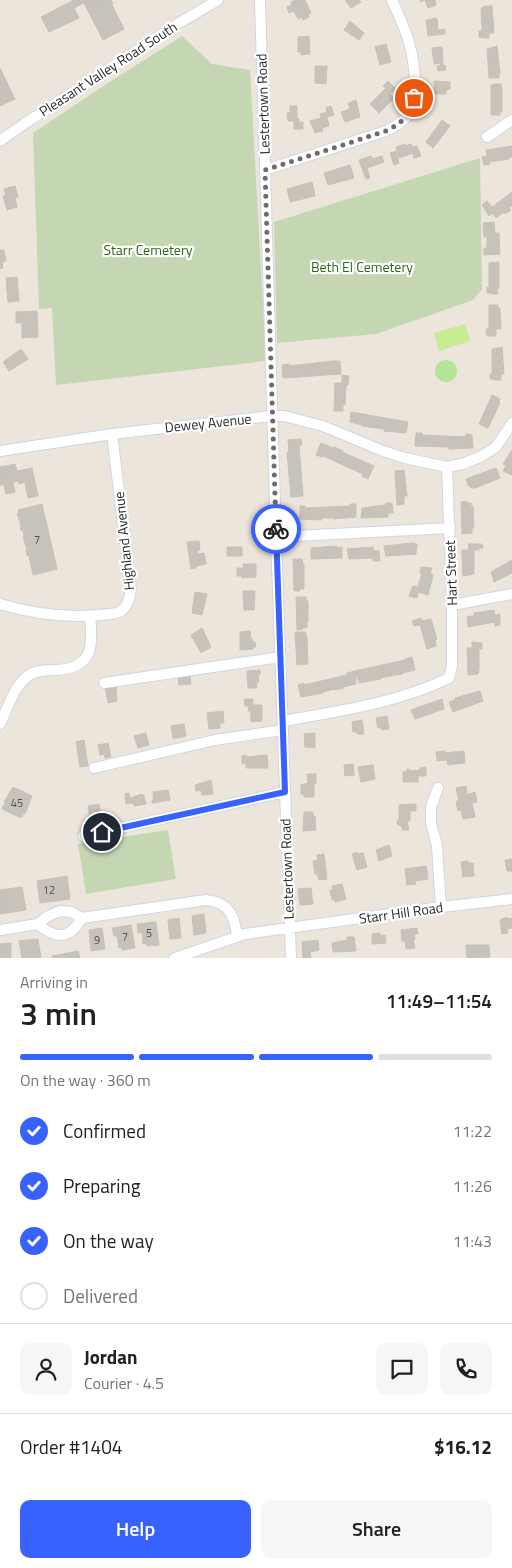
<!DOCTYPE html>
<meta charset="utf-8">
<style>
body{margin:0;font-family:"Titillium Web",sans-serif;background:#f6f6f6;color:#202124;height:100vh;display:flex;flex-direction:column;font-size:19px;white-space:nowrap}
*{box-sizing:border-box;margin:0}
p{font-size:16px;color:#757577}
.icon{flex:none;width:28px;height:28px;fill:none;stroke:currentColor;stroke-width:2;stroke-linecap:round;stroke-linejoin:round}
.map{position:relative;height:958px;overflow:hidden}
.side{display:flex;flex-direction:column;background:#fff;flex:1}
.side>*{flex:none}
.pin{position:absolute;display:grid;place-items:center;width:42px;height:42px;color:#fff;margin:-21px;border:2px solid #fff;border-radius:50%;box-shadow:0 1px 5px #0007}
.courier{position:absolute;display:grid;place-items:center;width:50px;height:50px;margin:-25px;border:4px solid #3762fe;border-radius:50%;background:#fff;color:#222;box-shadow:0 1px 6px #0007}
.headline em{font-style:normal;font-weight:600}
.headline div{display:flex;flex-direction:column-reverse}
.headline{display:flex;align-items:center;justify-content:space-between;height:85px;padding:0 20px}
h1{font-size:32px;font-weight:600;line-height:38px}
.bar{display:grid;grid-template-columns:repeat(4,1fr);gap:8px 5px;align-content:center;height:60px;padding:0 20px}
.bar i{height:6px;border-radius:4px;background:#e0e0e0}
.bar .on{background:#3762fe}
.bar p{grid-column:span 4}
.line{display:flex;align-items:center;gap:12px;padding:0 20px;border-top:1px solid #e0e0e0}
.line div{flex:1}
.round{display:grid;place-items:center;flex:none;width:52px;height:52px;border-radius:10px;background:#f6f6f6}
ol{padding:0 20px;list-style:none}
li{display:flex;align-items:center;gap:15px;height:55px}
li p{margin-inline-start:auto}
li .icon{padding:5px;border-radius:50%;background:#3762fe;color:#fff;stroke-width:4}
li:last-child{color:#757577}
li i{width:28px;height:28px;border:2px solid #e0e0e0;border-radius:50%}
.cta{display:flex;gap:10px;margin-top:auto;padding:10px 20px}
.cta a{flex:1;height:58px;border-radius:10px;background:#3762fe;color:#fff;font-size:20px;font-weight:600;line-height:58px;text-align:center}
.cta a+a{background:#f6f6f6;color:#202124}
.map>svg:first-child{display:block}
</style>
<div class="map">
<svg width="512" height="958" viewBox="0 0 512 958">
<rect width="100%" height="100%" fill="#ece5dc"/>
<path fill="#b3e497" d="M435 371a11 11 0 1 1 22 0a11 11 0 1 1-22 0Z"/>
<path fill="#c5d7b2" d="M182 36 212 64 250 70 266 361 56 385 52 308 39 309 33 133 108 83Z
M480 158 482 289 473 300 376 334 277 343 274 222Z
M168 830 176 879 86 894 78 844Z"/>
<path fill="#c8ec92" d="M465 324 470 341 439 351 434 333Z"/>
<path fill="#c7c3ba" stroke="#c8c1b5" d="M74 0H111L113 4 112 5 124 29 103 40 84 3 74 8 79 18 49 32 41 17Z
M296 0H305L311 13 308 14 309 17 303 20 302 17 298 19 294 11 289 13 287 7 292 5 291 2Z
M345 0H359L361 2 351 8Z
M420 0H435L436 5 428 8 425 0 420 2Z
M486 6H492L494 33H489V38H483L479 37V31H482L481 8Z
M437 18 438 30 445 29V34L428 36 426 20Z
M350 21 364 33 359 40 344 30Z
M309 36 310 54 301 55V52H298V37Z
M386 44 391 62 380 65 375 47Z
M497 46 500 74H499V78H489L487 49Z
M442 47 443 66 445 65 446 70 438 71 437 66H440V63L434 64 432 48Z
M315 66H327L326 84 315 83Z
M0 68 15 99 0 106Z
M388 81 396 89 390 94 394 98 379 113 370 104 386 88 383 86Z
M434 81 450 82V89L446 90V94H435Z
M495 84H501L502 90V112H500V115H491V85Z
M356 100 360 117 345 122 341 112 350 109 348 103Z
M290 106H297V119H299V122H303V129H294V121H288L287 113H290Z
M331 106 334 115 327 117 329 126 322 128 323 131 315 133 310 121 321 118 320 114 327 112 326 108Z
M442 120 450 126 433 148 426 142Z
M405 144V146L411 144 412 147 417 146 421 156 414 158 413 153 399 158V155H397L399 163 394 165 390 153 397 151 396 147Z
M512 146V157H509V159L489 162 490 164 484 165 482 157 487 156 486 150Z
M371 156 372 159 382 156 384 162 367 168 370 178 366 179 359 160Z
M350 165 354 178 328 185 324 173Z
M312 182 315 196 290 202 287 189Z
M15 186 18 197 15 198 17 207 7 210 3 196 6 195 4 189Z
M512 192V206L509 208 511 210 505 214 504 212 496 218 493 213 489 216 482 205 487 201 492 207Z
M494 222 495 233H499L500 254 484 255V248H487V237H484L483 223Z
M0 250H4L6 261 2 262 3 268 0 269Z
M499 262V288H497L498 294H492L491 293H487V287H489V263Z
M17 277 19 301 8 302 6 278Z
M489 305H498V309L500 308 501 329H496V336H487L486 329H489Z
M37 311 38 337 22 338V323H16V312Z
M502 347 504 374H501V380H494V379H490V374H492V349Z
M21 349 28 359 9 371 3 362Z
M333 361H340L341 374 283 378 282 365 289 364V366Z
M342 375 349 376 348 385H346L345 405 343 404V411H334L335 383H342Z
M492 395 500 399 499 402 500 403 488 428 479 424Z
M351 412 408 422 406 433 384 431V429L362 426V425L350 422Z
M416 433H422V435L466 437V434L472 435 473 448 449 449V447L415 446Z
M301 439 302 445H299L303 496 291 497 287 452H289L288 440Z
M321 443 333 448 334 447 343 451 342 452 374 466 368 479 362 476 363 474 323 456 322 457 316 455Z
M512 450V475L503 471 506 466 503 464Z
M15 464 17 471 32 468 38 496 28 498 25 482 19 484 18 481 13 482 15 492 6 494 4 485H0V467Z
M496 468 500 478 475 488H471L469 485 468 486 466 479Z
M404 470 407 496H404V504L397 505 395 471Z
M467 501V503H471V507L473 506 474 528H472V533L462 534 461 502Z
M386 503H392L393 513H388V517L361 518 362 508 386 505Z
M42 504 57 569 33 575 29 555 27 556 26 549H27L23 537 24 536 23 530 21 531 20 520H19L17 514 19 513 18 510Z
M350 504H356V517L334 519V518H322V520L300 519V506H305V508L350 506Z
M199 541 200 550H197L198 554 204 553 206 564 196 566V568L191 569 187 542Z
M412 543 417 544 416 554 386 556 384 546Z
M468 544H482L483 548H479V550H474V574L463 576 462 550H469Z
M337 546V548L342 547V558L311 559V548Z
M227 547H242V556H227Z
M373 547 374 551H379L380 561H373V558L349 559 347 549Z
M293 559H302L303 564H304V589H300V591H294Z
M512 560V573L494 582 491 572Z
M243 564H256V577L242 578V576H237V568H244Z
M421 567 432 568 430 574 433 575 428 595 418 592 417 598 409 596 413 586 418 587 422 573H420Z
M243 591H255L254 610H244Z
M195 592 207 594 202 615 192 613Z
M296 597H306V601H308V622H307V628H302L303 629 297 630Z
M494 610 495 615 500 614V625L495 626 494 622 468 627 467 617 474 616V613Z
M421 618 422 621 431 619 437 639 435 640 436 646 427 649 420 625 414 626 412 621Z
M202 628 211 647 201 653 191 635Z
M250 631 251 639H252L253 642H255L256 647H253V649L240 650V632Z
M295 632H305L307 637 308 664 297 665Z
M472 642 482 643V649H479V669L478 674 468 675 467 648H472Z
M412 657 415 670 402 673V674L380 678 381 679 359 683 355 671 405 660V659Z
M260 670V675H258L259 682H256L257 688H248L247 671Z
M355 671 356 684 343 687 344 688 334 690V689L323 692V693L301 697 298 685 304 683V685L347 675V673Z
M190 674 191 684 179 685 178 675Z
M116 684 117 701 108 703 105 686Z
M480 691 483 701 453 712 449 702 455 700V698Z
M244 699H253V705H262V721L251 722V712H249L248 706H245Z
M442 699 444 709 415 719 411 710Z
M223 711 224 723H220V728L209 729 207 713Z
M387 716 389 729 382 730 381 727 378 728 376 718Z
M362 720 364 734H357V732H353L352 722Z
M184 724 186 736 178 738H173L171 726Z
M146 733 149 745 138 748 134 736Z
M315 733V748L305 747 304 734Z
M84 740 88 766 80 767 76 742Z
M108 743 111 757 105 758 104 754 100 755 98 745Z
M445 751V753L464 751 465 763 448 765 447 760 437 761 436 752Z
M246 755V757L267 755 268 768H246V763L242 764V756Z
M353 764 354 775 345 776 344 765Z
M373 765 375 779 361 782 358 767Z
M426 767V776H418V782H403V772L407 771V769H409L410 771 420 770V768Z
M307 774H316V784H314V797H304V794H301V785L308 783Z
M211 780 213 794 202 795 201 790 196 791 195 785Z
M466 786 467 795 475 792 477 802 472 803 475 817 463 819 461 810 458 811 456 801H459L456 788Z
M13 787 32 796 25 814 24 813 21 818 2 809 5 803 4 802Z
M168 790 170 800 152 803V800H154L153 792Z
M129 793 130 798 142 794 144 796 146 804 134 806 133 803 126 804 125 794Z
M99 804 101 819H90L88 806Z
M416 804V811H410V821H407L409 830H403L401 826 397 824V821H399V805Z
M304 812H313V816H315L316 830 303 831Z
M389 845 392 856 379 861 376 850Z
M357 852 358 854 363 853 367 867 357 870 352 854Z
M324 854 327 879 319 880 317 874H315L313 861 318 860 317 855Z
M512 859V871H507L505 860Z
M468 861V863H473L474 876 463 877 461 862Z
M426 866 428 879 415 881 416 884 407 885 405 869Z
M67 876 70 899 40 903 37 881Z
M342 884 346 899 335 902 334 899 332 900 330 890H333L332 886Z
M22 887 26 910 0 914V890Z
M311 888 313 904 300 905 298 889Z
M204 914 206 933 194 935 192 916Z
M507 917V919L512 918V928L507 929 508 933 502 934 500 920Z
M179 918 181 938 170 939 168 920Z
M156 922 159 945 147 946 146 943 143 944 142 932 138 933 137 924Z
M131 925 135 948 122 950V947L119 948 117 936H114L112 928Z
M102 928 105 949 91 951 89 930Z
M417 928 418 934H414L415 939 413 940 415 948 406 949 405 941H402L401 930Z
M380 933V936L385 935 386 943 372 944V934Z
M347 937H354L356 951 333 952 332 943 347 940Z
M38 939 41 958H22L19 941Z
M318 940 319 950 310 952 311 958H303L302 942Z
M11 943V958H0V944Z
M466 945H489L490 957 467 958Z
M78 951 80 958H52V956Z"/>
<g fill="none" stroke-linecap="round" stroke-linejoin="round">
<g stroke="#d1d5e3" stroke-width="12">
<path id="minor" d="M260 0 276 537 291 958
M487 137 512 120
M0 141 24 124 179 23 218 0
M265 170 386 131C396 126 407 120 412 109 415 102 415 93 415 86 415 51 406 31 392 0
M0 451 112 434 272 416H284L323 426 383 451 405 458 447 467 462 464 480 457 496 447 512 423
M276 537 450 528
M0 604C33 614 65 618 99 615 106 614 115 615 121 611 128 606 129 598 131 590L112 434
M452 605 512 594
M104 683 281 657
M283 721C340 711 397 703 449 678L452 666V605L447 467
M0 724C8 708 14 685 29 675 37 670 47 670 56 670 93 668 93 647 90 616
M94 768 215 740 283 730
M438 788 431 807V823L437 846 441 907
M83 836 285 792
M38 924C56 940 70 939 82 918
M0 930 38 924 48 916 60 911 71 912 82 918 206 900C229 902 235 916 237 937
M175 958 245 934 441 907 512 899"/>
</g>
<use href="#minor" stroke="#fff" stroke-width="10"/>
</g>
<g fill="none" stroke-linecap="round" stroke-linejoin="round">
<path stroke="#6e6b68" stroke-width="5" stroke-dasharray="0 9" d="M276 529 265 170 386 131C401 123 411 116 414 98"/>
<path stroke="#3762fe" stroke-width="6" d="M102 832 285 792 276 529"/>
</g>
<g text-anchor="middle" stroke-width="4.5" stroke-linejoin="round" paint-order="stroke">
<g font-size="11" fill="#51504e">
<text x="37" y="544">7</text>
<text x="17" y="807">45</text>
<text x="49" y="894">12</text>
<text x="149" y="937">5</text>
<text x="125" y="941">7</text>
<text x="97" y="944">9</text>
</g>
<g font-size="14" fill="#2a2a2a" stroke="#fff">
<text transform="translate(108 69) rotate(-33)" y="5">Pleasant Valley Road South</text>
<text transform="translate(263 104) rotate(-92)" y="5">Lestertown Road</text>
<text transform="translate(208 423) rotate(-6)" y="5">Dewey Avenue</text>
<text transform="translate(124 541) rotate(-96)" y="5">Highland Avenue</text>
<text transform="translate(451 573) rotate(-92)" y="5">Hart Street</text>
<text transform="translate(287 869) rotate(-92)" y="5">Lestertown Road</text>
<text transform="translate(401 913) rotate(-8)" y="5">Starr Hill Road</text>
</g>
<g font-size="14" fill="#2b6918" stroke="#fff">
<text x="148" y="255">Starr Cemetery</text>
<text x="362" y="272">Beth El Cemetery</text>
</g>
</g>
</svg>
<div class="pin" style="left:414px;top:98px;background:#ea580c"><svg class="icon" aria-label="bag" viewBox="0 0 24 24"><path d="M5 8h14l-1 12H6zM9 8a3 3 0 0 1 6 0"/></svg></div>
<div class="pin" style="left:102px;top:832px;background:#1f2937"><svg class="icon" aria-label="home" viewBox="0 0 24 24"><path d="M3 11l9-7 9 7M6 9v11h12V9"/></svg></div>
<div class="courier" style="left:276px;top:529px"><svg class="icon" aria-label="bike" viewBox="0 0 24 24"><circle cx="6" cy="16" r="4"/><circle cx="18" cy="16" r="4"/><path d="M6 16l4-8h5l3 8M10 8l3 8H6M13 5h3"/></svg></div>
</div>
<section class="side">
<div class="headline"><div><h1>3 min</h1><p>Arriving in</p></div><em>11:49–11:54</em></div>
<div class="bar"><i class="on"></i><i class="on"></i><i class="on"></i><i></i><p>On the way · 360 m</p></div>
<ol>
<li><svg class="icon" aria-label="check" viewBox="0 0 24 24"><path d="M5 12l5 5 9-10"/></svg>Confirmed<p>11:22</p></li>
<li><svg class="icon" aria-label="check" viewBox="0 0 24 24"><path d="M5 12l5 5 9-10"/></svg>Preparing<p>11:26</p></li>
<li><svg class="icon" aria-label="check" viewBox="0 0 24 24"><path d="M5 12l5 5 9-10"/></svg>On the way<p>11:43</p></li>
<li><i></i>Delivered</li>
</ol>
<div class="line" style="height:90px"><a class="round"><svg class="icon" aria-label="person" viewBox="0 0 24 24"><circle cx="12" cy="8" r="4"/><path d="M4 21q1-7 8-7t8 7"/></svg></a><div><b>Jordan</b><p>Courier · 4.5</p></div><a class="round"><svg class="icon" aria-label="chat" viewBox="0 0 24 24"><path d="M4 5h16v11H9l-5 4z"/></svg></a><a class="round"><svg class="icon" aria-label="phone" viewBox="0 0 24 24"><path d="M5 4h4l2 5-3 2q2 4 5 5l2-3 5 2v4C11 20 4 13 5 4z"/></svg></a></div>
<div class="line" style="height:65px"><div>Order #1404</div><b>$16.12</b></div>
<div class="cta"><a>Help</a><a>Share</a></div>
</section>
